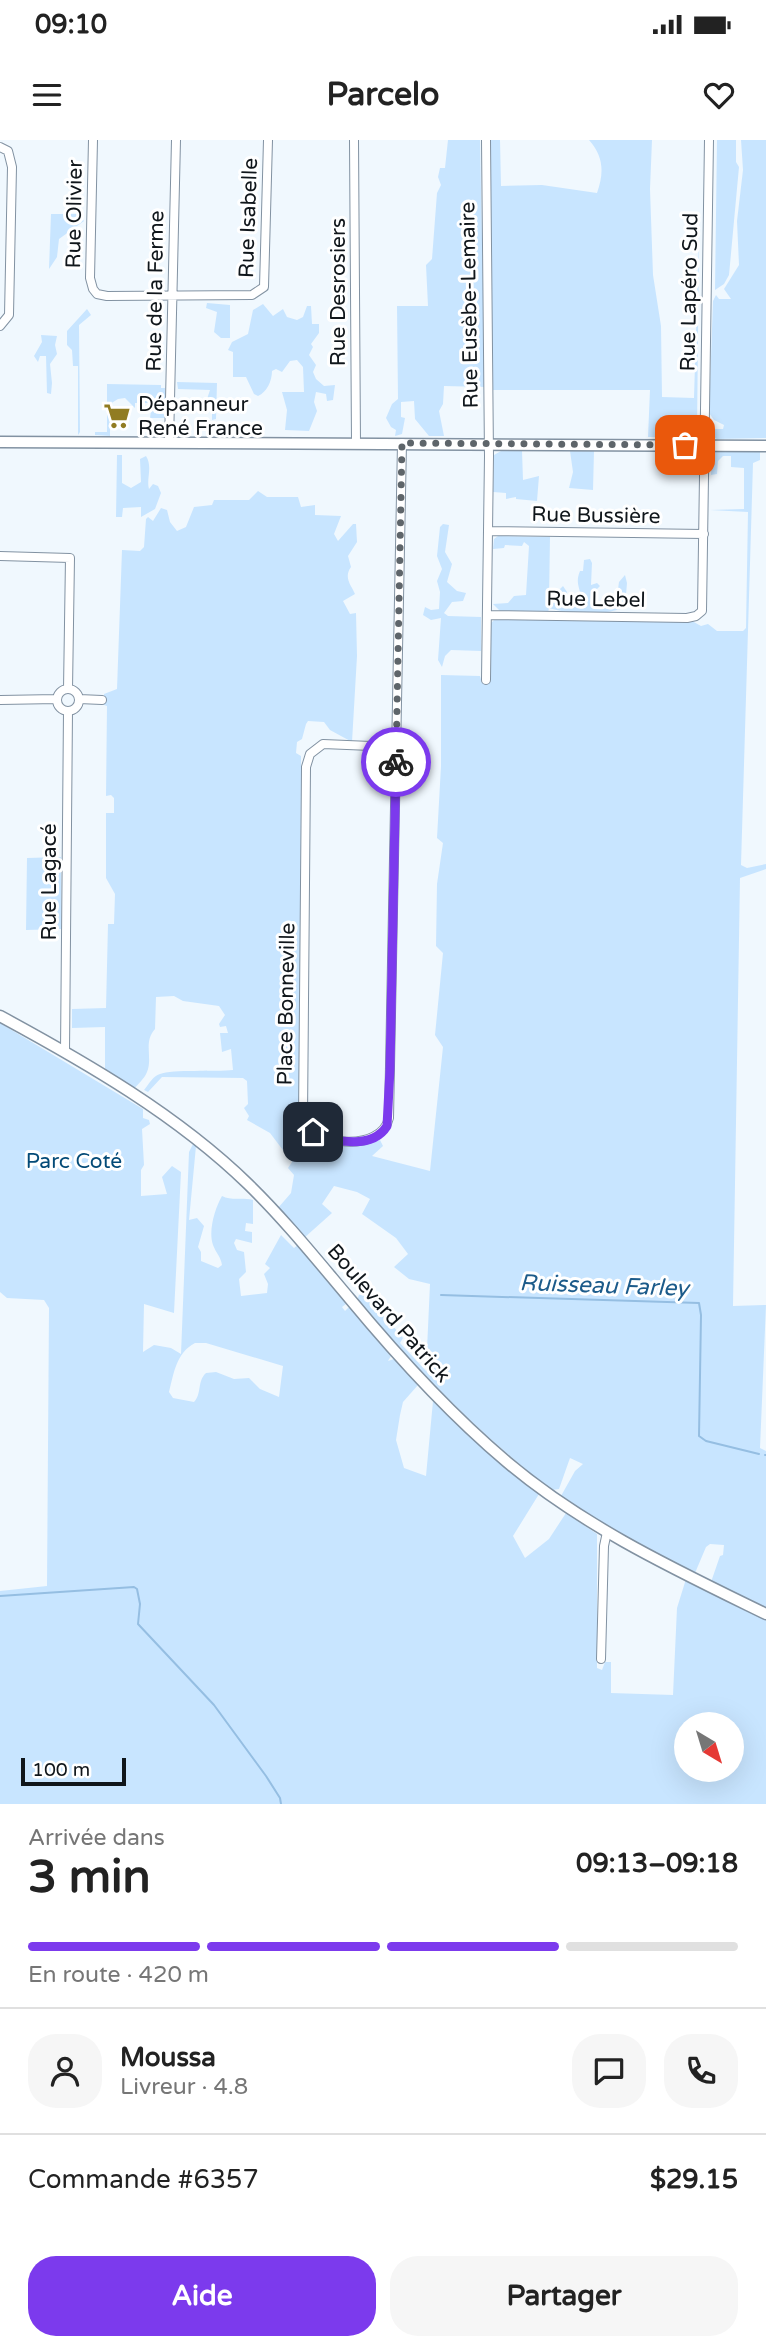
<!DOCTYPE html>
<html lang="fr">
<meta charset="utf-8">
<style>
body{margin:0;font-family:"Varela Round",sans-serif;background:#f6f6f6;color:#222;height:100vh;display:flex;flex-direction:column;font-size:26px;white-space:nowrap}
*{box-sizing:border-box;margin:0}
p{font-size:23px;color:#767676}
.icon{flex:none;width:38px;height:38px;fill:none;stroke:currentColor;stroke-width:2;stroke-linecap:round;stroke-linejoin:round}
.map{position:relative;height:1664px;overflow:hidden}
.side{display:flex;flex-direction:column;background:#fff;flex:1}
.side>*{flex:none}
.needle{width:46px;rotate:142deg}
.fabs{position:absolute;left:674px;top:1572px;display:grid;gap:14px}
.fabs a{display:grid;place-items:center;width:70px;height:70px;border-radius:50%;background:#fff;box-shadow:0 7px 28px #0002;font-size:35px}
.scale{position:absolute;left:21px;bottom:18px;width:105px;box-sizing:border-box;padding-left:7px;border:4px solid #10161b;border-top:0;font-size:19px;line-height:24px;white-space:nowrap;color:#10161b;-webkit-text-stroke:5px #fff;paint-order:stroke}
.pin{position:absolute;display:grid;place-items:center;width:60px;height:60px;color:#fff;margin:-30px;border-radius:14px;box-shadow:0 4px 10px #0006}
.courier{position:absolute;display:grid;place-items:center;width:70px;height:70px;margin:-35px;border:5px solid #7c3aed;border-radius:50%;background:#fff;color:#222;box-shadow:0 2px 9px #0007}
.summary em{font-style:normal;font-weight:700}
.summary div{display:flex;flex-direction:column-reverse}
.summary{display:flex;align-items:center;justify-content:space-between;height:119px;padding:0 28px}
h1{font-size:46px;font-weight:700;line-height:52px}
.bar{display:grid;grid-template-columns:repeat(4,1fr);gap:10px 7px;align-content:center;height:84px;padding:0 28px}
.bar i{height:9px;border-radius:5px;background:#e0e0e0}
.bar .on{background:#7c3aed}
.bar p{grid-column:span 4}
.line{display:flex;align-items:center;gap:18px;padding:0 28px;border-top:2px solid #e0e0e0}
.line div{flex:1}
.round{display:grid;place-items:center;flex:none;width:74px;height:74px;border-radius:28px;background:#f6f6f6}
.action{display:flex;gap:14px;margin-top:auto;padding:14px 28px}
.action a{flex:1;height:80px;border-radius:28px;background:#7c3aed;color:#fff;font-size:28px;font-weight:700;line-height:80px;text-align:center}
.action a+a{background:#f6f6f6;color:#222}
.status{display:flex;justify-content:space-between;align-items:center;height:49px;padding:0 35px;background:#fff;direction:ltr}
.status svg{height:19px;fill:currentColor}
header{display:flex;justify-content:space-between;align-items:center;height:91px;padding:0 28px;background:#fff;font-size:32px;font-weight:700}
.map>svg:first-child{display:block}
</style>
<div class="status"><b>09:10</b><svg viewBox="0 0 49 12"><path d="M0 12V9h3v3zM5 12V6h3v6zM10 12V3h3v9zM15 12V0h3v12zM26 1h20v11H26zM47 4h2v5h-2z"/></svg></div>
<header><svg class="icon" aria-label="menu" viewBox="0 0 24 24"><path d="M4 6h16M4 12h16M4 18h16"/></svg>Parcelo<svg class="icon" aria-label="heart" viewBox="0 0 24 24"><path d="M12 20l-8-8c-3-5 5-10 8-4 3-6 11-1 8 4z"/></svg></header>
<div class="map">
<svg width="766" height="1664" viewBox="0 0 766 1664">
<rect width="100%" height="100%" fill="#f0f8fe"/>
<path fill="#c8e5ff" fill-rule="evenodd" d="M448 0H480L485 247 444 246 443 264 439 271 444 296H429L415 279 414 261 401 262V277L405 278 402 294 395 296 396 290 391 287 386 278 392 264 398 259 397 166H428L426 125 432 119 437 53 441 45 438 37 440 28H445Z
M490 0H500L501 46 542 45 597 53C604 33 604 17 589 0H652L650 49 653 135 661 186 662 257 694 258 699 93 697 294 695 297H648L650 250H491Z
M717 0H736V22L739 27 729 135 724 144 715 150Z
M741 0H766V298L717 299 712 296V289H723L724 285 714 280 709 273 713 161 716 155 719 159H731L724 149 739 125 737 81 743 30Z
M51 74H78L84 81 59 99 57 117 49 129Z
M207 163 230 165V198H221L214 192 217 172 206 168Z
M263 164 273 176 283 169 287 177 297 180 303 177 307 166H311L312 184H319V193L311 204 313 207 309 215 316 225 313 232 316 239 324 246 335 245 333 260 327 261 326 254 316 252 314 262 317 271 309 291 285 290 287 270 282 252H304L303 227 297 220 290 221 282 232 276 229 272 231C272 241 267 252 258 256L254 254 246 237H233V212L228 210 232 202 248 194 253 170Z
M87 169 91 175 79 185 80 292 78 295V226H73L72 210 67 205V191Z
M41 195 57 196 55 205 57 214 50 224 52 243 51 254 47 253 46 216H40L38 222 34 216 42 202Z
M177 242 217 243 216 279 212 280V262H206L210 250 178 249Z
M107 244 161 245V248H165V268L154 270V273L165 274V278H150L152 263H135V268L125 258 118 259 110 264V296L95 295V292H107Z
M501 311H522L523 340 539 336 537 361 516 359V357L506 359V353L493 352 494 315Z
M570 311H594L593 350 569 348 573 332Z
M715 311 760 312V320L753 323 741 725 747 728 766 724V729L740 738 733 1166 766 1165 760 1308 766 1311V1468L711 1442 720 1416 723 1415 724 1405 710 1404 706 1407 695 1433 597 1381 561 1356 575 1331 583 1324 570 1318 559 1349 552 1350C479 1294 417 1230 357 1160L359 1155 365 1153 403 1198 400 1203 426 1231 430 1144 409 1139 394 1127 408 1114 396 1098 362 1074 370 1059 357 1052 334 1046 322 1064 332 1073 304 1098 278 1068 291 1053 294 1035 288 1028 292 1022 270 993 247 980 249 976 244 968 248 964 247 941 243 938 162 937 148 952 144 950C149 944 153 936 160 934 172 929 216 932 233 930L231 909 222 912 220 893H228L226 886 220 887 219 884 225 875 219 866 183 861 174 856 156 857 155 889C143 902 153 918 147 932 145 938 137 945 133 950L105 932V887L72 888V869L106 868 108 784H114L115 754 106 738V673H114V658L111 655 106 656 107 566 104 565V554L117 549 122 410 140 411 144 407 146 379 148 377 153 381 161 368 167 370 170 382 177 391 186 387 194 367 212 365 214 360H249L258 351 267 357H298L301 367 315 365V375L341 376 334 394 338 401 353 384H356L357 402 348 416 351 427C343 438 352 446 355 454L343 461 350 474 356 473 357 516 352 602 330 590 324 582 308 581 306 584 302 599 297 602 296 613 301 616 300 983 307 994C330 1004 357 1009 380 1000L383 1006 372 1016 430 1031 443 907 435 895 443 813 436 806 437 744 443 703 437 698 441 626V535L480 536 482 543H490L491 483 496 478 692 481 701 486 708 484 717 491H743L746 488 748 372 710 370 744 369V328L731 327V316H723L718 321 717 334 711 335 712 314Z
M117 315H122V343L131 348 141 342 140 319 146 316C153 327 146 339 149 349L153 344 158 346 161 353 155 369 141 377V367L123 368 122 377H116Z
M443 384 449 385 445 412 452 424 447 442 457 451 466 453 463 461 452 462 444 473 448 476 481 477V511L451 510 445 516 442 527 438 520 441 478 431 480 423 475 425 467 431 470 439 469 440 452 437 441 442 429 437 416 440 387Z
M498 396 550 397 549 460 559 462V450L563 446 567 452 565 460 578 461 581 458C580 447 575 443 580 431H583L584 420 590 419 592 423 591 445 597 443 600 446 591 455 590 464H600L617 456 619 442 625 435 627 443 625 467C608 476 566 474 549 468L548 473 501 472 493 464 508 463 514 456 526 455 529 406 524 402 522 406 505 405 504 408 493 409 494 399Z
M61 717V789L26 790 27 718Z
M0 883 143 969V978L149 980 150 984 142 989 144 1025 141 1030V1056L167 1054 162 1037 172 1026 181 1032 174 1173 144 1164 143 1212 154 1205 171 1208 181 1214 189 1012 193 1004 196 1006 189 1080 197 1078 204 1086 198 1107 201 1112V1121L218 1128 222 1125C221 1117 216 1113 213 1105 208 1091 215 1068 222 1056 231 1061 242 1057 253 1060V1084L246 1083 245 1091 252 1092V1103L236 1099 234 1103 237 1110 244 1112 246 1132 239 1139 241 1156 267 1153 268 1144 264 1134 270 1128 265 1124 281 1095 294 1108 298 1105 346 1164 342 1167 345 1171 349 1167 391 1216 388 1221 394 1219 418 1245 403 1262 400 1275 396 1300 404 1328 426 1336 433 1261 482 1306 539 1354 513 1396 525 1418 549 1399 566 1373 597 1394V1528L602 1530 605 1522H611V1553L673 1555 677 1468 686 1439 766 1479V1664H0V1451L47 1446 49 1168 44 1160 7 1158 0 1152ZM195 1203H206L283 1226 279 1257 260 1249 249 1238 234 1239 216 1232 206 1233C197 1241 202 1254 194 1262L173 1258 169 1252C174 1233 176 1213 195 1203ZM686 1584H732V1629H686Z"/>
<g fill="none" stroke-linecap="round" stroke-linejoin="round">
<path stroke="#95bee2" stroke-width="2" d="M441 1155 699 1163 701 1175 699 1296 706 1301 759 1314
M765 1315H766
M0 1456 134 1447 137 1449 140 1464 138 1484 214 1565 266 1636 280 1658 281 1664"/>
<g stroke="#8292a2" stroke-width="10">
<path id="street" d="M93 0 90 138 93 149 97 154 107 156 252 155 264 147 268 0
M354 0 356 303
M0 7 8 11 12 27 9 175 0 186
M169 303 176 0
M488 391 704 394
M0 416 70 418 68 549
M487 475 687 478 696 476 702 471 709 0
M486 540 489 316 486 0
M57 560a11 11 0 1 1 22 0a11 11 0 1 1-22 0Z
M79 559 102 560
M0 560 57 559
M395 607 323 604 310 614 306 627 303 978C312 1006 381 1013 389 978L402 303
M65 912 68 571
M601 1519 604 1406 607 1392"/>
</g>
<g stroke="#8292a2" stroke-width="13">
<path id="secondary" d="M0 302 766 306
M0 876C87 923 177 975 248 1044 285 1080 317 1120 350 1159 398 1217 449 1273 507 1322 584 1387 676 1430 766 1474"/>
</g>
<use href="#street" stroke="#fff" stroke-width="8"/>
<use href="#secondary" stroke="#fff" stroke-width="10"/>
</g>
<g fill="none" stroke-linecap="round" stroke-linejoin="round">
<path stroke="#5e656a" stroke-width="7" stroke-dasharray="0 12.6" d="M396 622 402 303 685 305"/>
<path stroke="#7c3aed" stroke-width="9" d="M313 992C335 1002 372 1010 387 986L390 929 396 622"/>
</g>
<defs>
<g id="supermarket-bare" transform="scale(2.1)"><path d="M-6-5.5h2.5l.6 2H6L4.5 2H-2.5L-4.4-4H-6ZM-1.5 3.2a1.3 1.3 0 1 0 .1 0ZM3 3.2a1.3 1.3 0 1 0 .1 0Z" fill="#917c22" stroke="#fff" stroke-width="2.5" paint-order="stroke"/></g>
</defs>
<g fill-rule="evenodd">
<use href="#supermarket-bare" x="117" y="276"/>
</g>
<g text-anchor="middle" stroke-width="6" stroke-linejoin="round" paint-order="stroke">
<g font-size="21" fill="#10161b" stroke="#fff">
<text transform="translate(74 74) rotate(-89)" y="7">Rue Olivier</text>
<text transform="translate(248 78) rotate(-88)" y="7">Rue Isabelle</text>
<text transform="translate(155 151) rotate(-89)" y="7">Rue de la Ferme</text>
<text transform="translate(338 152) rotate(-90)" y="7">Rue Desrosiers</text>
<text transform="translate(689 152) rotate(-89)" y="7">Rue Lapéro Sud</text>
<text transform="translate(469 165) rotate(-91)" y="7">Rue Eusèbe-Lemaire</text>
<text transform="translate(596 375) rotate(1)" y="7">Rue Bussière</text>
<text transform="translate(596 459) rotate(1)" y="7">Rue Lebel</text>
<text transform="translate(49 742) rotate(-90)" y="7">Rue Lagacé</text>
<text transform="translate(286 864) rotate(-89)" y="7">Place Bonneville</text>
<text transform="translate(389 1173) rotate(49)" y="7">Boulevard Patrick</text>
</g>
<g font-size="21" fill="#10161b" stroke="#fff" text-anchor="start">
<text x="138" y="271">Dépanneur<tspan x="138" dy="24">René France</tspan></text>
</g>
<g font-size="21" fill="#034a77" stroke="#fff">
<text x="74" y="1028">Parc Coté</text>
</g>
<g font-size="23" font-style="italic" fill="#1c5b8a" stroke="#fff">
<text transform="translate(604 1145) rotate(2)" y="8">Ruisseau Farley</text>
</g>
</g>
</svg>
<div class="fabs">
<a><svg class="needle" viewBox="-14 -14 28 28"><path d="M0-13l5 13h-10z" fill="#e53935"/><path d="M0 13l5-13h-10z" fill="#767676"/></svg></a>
</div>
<div class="scale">100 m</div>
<div class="pin" style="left:685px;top:305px;background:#ea580c"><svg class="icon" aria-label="bag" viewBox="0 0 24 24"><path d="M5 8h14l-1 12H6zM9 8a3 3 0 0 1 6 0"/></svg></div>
<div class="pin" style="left:313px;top:992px;background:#1f2937"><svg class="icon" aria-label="home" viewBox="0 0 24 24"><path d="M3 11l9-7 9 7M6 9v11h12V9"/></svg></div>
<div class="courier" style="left:396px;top:622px"><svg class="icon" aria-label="bike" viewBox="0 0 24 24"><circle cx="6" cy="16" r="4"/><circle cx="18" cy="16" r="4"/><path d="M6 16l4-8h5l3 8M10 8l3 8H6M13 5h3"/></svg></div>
</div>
<section class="side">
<div class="summary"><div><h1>3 min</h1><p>Arrivée dans</p></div><em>09:13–09:18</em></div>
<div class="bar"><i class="on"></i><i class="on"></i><i class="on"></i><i></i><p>En route · 420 m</p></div>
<div class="line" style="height:126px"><a class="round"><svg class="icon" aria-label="person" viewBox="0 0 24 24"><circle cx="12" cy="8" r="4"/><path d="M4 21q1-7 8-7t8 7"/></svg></a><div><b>Moussa</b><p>Livreur · 4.8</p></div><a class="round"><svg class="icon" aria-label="chat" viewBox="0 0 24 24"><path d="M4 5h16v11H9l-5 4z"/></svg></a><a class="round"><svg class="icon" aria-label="phone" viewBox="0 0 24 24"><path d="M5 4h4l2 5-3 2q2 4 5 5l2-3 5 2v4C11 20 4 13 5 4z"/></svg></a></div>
<div class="line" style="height:91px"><div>Commande #6357</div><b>$29.15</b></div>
<div class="action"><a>Aide</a><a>Partager</a></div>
</section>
